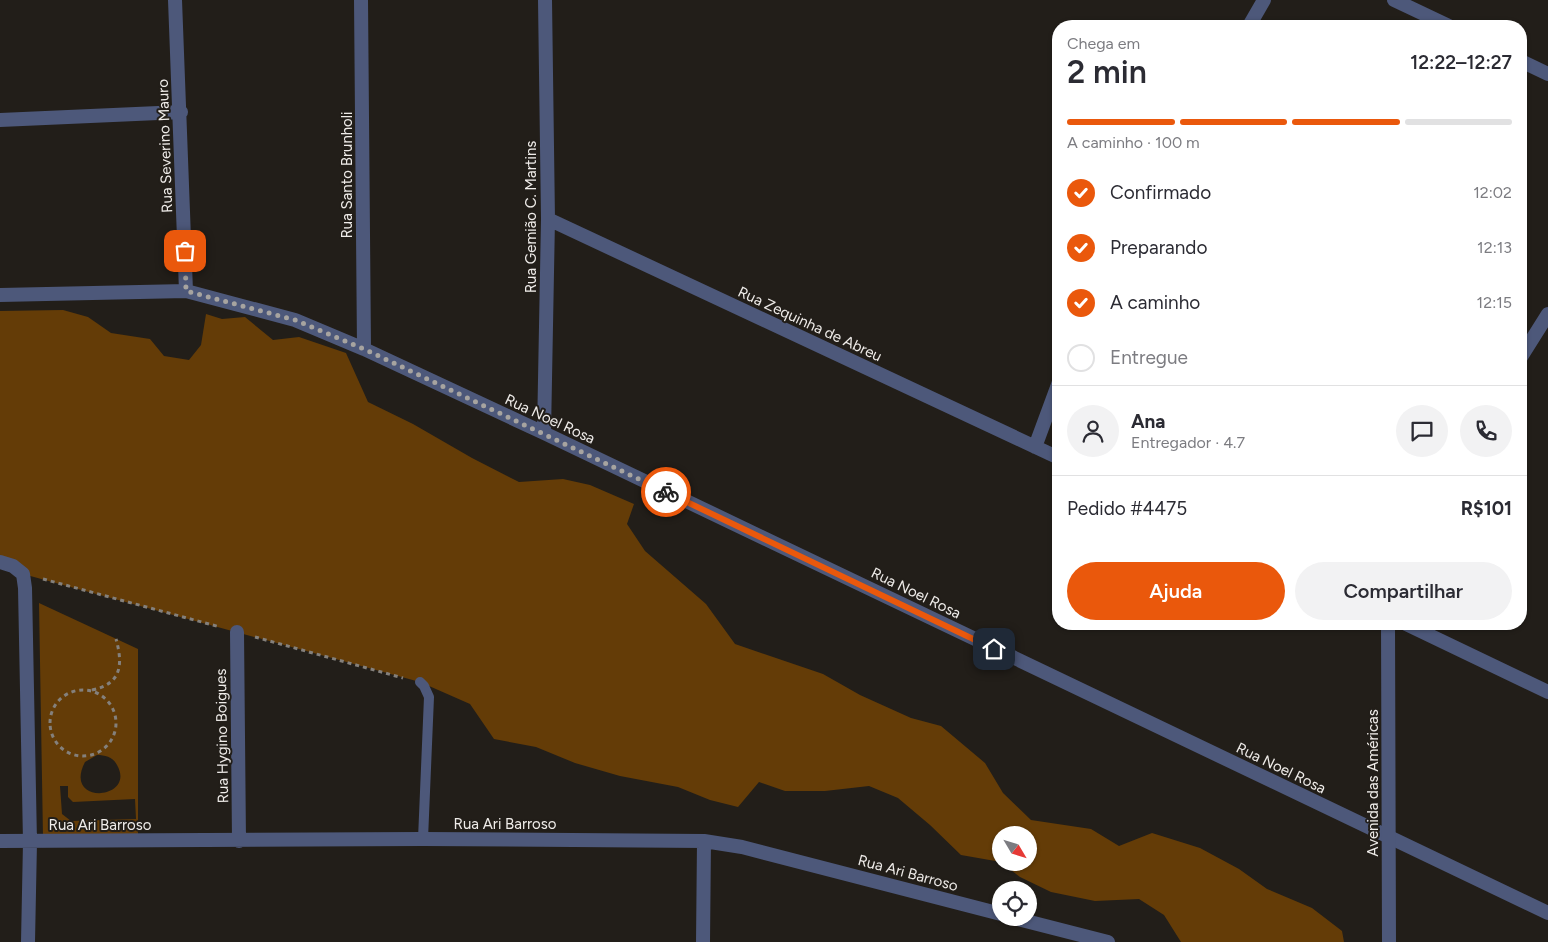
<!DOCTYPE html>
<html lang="pt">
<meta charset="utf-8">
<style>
body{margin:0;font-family:Figtree,sans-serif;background:#f2f2f3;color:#2b2b33;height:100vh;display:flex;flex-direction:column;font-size:19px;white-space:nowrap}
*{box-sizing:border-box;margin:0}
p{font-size:16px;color:#7c7c81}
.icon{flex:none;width:28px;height:28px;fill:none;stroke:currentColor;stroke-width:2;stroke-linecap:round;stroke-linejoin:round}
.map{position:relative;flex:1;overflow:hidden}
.drawer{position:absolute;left:1052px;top:20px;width:475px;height:610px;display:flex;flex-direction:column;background:#fff;border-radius:20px;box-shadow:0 1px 4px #0004}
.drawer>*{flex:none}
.needle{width:32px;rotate:128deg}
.tools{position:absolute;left:992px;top:826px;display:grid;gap:10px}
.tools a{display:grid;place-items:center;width:45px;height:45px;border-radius:50%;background:#fff;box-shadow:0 1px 4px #0004;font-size:25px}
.pin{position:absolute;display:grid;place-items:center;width:42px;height:42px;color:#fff;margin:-21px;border-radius:10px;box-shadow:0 2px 8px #0006}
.courier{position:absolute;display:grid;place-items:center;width:50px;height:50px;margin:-25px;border:4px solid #ea580c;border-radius:50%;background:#fff;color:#222;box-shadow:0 1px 6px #0007}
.head em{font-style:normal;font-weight:600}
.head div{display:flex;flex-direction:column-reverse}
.head{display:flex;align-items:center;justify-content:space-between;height:85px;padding:0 15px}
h1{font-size:32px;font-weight:600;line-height:38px}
.bar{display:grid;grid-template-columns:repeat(4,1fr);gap:8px 5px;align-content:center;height:60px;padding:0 15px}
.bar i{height:6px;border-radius:4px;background:#e1e1e2}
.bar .active{background:#ea580c}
.bar p{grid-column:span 4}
.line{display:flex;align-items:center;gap:12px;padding:0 15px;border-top:1px solid #e1e1e2}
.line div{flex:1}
.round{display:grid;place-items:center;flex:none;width:52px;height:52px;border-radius:26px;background:#f2f2f3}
ol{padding:0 15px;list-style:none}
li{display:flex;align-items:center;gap:15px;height:55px}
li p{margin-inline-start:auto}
li .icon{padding:5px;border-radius:50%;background:#ea580c;color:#fff;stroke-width:4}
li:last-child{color:#7c7c81}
li i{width:28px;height:28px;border:2px solid #e1e1e2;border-radius:50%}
.button{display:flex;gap:10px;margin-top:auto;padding:10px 15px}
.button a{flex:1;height:58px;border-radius:30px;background:#ea580c;color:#fff;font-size:20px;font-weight:600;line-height:58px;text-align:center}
.button a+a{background:#f2f2f3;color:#2b2b33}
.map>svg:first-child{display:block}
</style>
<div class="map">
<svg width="1548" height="942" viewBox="0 0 1548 942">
<rect width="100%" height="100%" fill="#221e19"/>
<path fill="#643c07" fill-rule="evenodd" d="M63 310 88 317 111 333 150 339 164 356 189 360 201 345 206 314 222 319 245 317 273 340 299 337 346 353 368 402 413 424 472 458 519 482 563 479 590 485 634 504 627 524 645 551 706 604 735 644 823 674 860 695 911 718 941 726 985 763 1003 793 1031 820 1091 829 1119 846 1152 833 1200 848 1239 869 1267 889 1312 908 1342 931 1344 942H1181L1164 915 1139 899 1095 901 1051 892 1020 877 1002 863 1029 862V835H1001V862L961 855 930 825 898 798 869 786 825 791H785L759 782 738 807 710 800 678 787 620 776 575 763 536 747 494 739 470 704 420 682 23 574 0 562V311Z
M39 603 138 649V836L43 837ZM97 755C105 755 113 757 117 765 137 800 62 806 85 762ZM60 786H68V797L73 802 135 799 136 819 71 821 62 814Z"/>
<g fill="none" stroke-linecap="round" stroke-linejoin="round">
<path stroke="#84807c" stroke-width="3" stroke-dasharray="4 4" stroke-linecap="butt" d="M43 579 220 627
M255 637 403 678
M50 723a33 33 0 1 1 66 0a33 33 0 1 1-66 0Z
M92 690C122 684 123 664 116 639"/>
<path stroke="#4d587a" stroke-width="10" d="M420 682 424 686 429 697 423 839"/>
<path stroke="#4d587a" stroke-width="14" d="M175 0 186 291
M361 0 364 349
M1394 0 1449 26
M1249 26 1264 0
M1521 61 1548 74
M0 120 181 112
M548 219 1059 458
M0 295 186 291 295 320 364 349 544 433 1548 913
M544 433 548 219 545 0
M1035 447 1059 382
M0 562 13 566 23 574 25 588 30 842 28 942
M1406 624 1548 692
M237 632 239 841
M0 841 423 839 704 841 742 847 1001 914
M1014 918 1108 942
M703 942 704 841"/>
<path stroke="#4d587a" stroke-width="14" d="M1521 357 1548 314
M1388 624 1389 942"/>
</g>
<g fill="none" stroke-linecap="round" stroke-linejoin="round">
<path stroke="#a7a4a0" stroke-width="5" stroke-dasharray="0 9" d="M185 251 186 291 295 320 364 349 666 492"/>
<path stroke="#ea580c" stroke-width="6" d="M666 492 994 649"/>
</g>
<g text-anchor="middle" stroke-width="4" stroke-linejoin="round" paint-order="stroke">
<g font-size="15" fill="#efece9" stroke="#221e19">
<text transform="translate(165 146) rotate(-92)" y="5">Rua Severino Mauro</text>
<text transform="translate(347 175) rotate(-90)" y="5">Rua Santo Brunholi</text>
<text transform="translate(531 217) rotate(-90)" y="5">Rua Gemião C. Martins</text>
<text transform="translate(810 324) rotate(25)" y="5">Rua Zequinha de Abreu</text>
<text transform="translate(550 419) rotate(25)" y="5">Rua Noel Rosa</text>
<text transform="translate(916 593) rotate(26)" y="5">Rua Noel Rosa</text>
<text transform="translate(222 736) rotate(-91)" y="5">Rua Hygino Boigues</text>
<text transform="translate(1281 768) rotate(26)" y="5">Rua Noel Rosa</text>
<text transform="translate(1373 783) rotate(-90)" y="5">Avenida das Américas</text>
<text x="505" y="829">Rua Ari Barroso</text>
<text x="100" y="830">Rua Ari Barroso</text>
<text transform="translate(908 873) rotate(15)" y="5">Rua Ari Barroso</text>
</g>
</g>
</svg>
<div class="tools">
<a><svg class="needle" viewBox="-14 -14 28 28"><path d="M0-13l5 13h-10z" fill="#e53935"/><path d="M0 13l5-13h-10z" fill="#7c7c81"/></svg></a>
<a><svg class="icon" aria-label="locate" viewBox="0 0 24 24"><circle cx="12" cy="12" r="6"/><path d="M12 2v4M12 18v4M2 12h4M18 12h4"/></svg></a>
</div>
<div class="pin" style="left:185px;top:251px;background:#ea580c"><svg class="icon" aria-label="bag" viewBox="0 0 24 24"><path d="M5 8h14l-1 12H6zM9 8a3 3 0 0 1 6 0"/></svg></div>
<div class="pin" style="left:994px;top:649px;background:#1f2937"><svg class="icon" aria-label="home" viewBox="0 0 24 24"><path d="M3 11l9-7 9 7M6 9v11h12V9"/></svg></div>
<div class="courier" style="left:666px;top:492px"><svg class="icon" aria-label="bike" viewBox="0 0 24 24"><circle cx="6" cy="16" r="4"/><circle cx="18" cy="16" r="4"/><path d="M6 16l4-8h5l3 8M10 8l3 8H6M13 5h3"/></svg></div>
<section class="drawer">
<div class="head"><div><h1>2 min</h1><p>Chega em</p></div><em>12:22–12:27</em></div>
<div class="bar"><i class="active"></i><i class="active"></i><i class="active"></i><i></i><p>A caminho · 100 m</p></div>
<ol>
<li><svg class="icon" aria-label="check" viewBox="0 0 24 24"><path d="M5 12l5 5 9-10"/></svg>Confirmado<p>12:02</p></li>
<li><svg class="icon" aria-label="check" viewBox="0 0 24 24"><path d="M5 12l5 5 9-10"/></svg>Preparando<p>12:13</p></li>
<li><svg class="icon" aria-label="check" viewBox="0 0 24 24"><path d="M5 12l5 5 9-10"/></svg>A caminho<p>12:15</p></li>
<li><i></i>Entregue</li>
</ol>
<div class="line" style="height:90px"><a class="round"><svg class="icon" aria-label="person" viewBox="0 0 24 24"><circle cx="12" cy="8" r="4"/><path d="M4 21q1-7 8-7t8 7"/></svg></a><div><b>Ana</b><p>Entregador · 4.7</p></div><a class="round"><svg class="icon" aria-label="chat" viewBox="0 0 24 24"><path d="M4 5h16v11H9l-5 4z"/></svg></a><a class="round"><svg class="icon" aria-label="phone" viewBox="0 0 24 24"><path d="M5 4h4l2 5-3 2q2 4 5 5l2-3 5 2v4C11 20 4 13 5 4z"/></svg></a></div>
<div class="line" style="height:65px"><div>Pedido #4475</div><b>R$101</b></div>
<div class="button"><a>Ajuda</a><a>Compartilhar</a></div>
</section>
</div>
